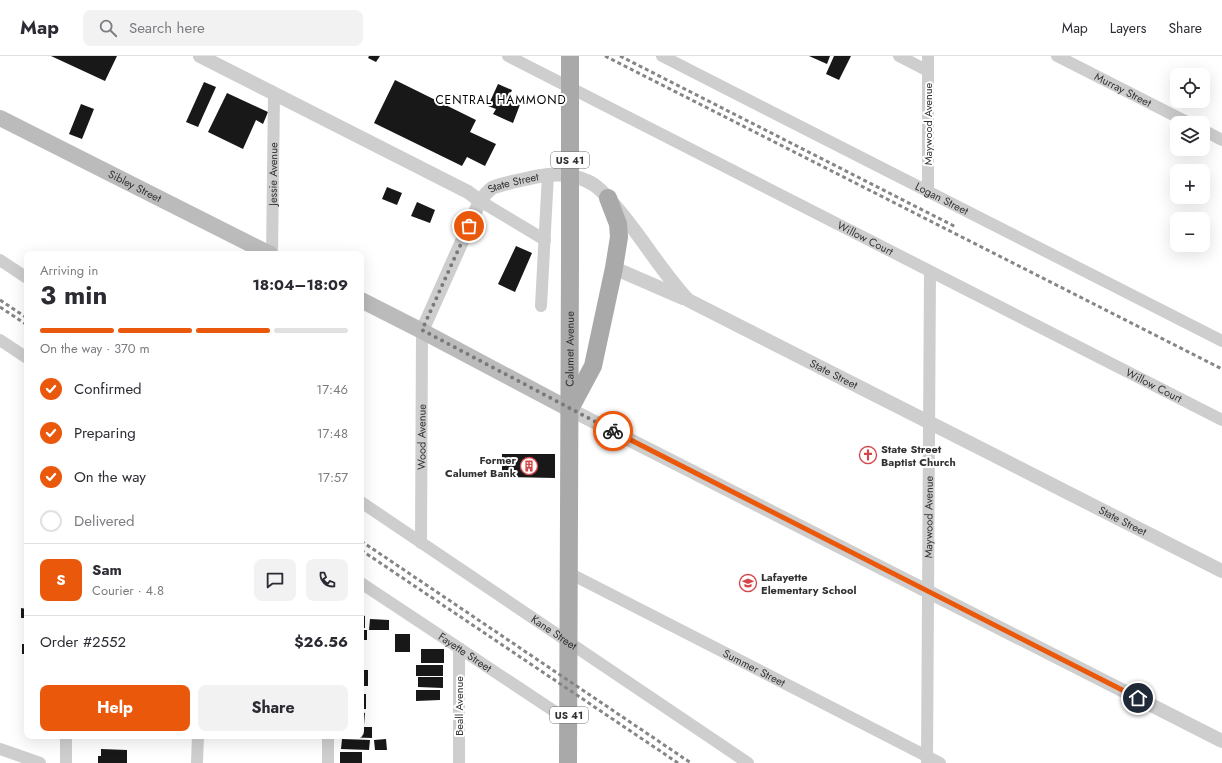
<!DOCTYPE html>
<meta charset="utf-8">
<style>
body{margin:0;font-family:Jost,sans-serif;background:#f2f2f3;color:#2b2b33;height:100vh;display:flex;flex-direction:column;font-size:15px;white-space:nowrap}
*{box-sizing:border-box;margin:0}
p{font-size:13px;color:#7c7c81}
.icon{flex:none;width:22px;height:22px;fill:none;stroke:currentColor;stroke-width:2;stroke-linecap:round;stroke-linejoin:round}
.map{position:relative;flex:1;overflow:hidden}
.side{position:absolute;left:24px;top:195px;width:340px;height:488px;display:flex;flex-direction:column;background:#fff;border-radius:8px;box-shadow:0 4px 16px #0002}
.side>*{flex:none}
.buttons{position:absolute;left:1170px;top:12px;display:grid;gap:8px}
.buttons a{display:grid;place-items:center;width:40px;height:40px;border-radius:8px;background:#fff;box-shadow:0 4px 16px #0002;font-size:20px}
.pin{position:absolute;display:grid;place-items:center;width:34px;height:34px;color:#fff;margin:-17px;border:2px solid #fff;border-radius:50%;box-shadow:0 1px 4px #0007}
.courier{position:absolute;display:grid;place-items:center;width:40px;height:40px;margin:-20px;border:3px solid #ea580c;border-radius:50%;background:#fff;color:#222;box-shadow:0 1px 5px #0007}
.head em{font-style:normal;font-weight:700}
.head div{display:flex;flex-direction:column-reverse}
.head{display:flex;align-items:center;justify-content:space-between;height:68px;padding:0 16px}
h1{font-size:26px;font-weight:700;line-height:30px}
.bar{display:grid;grid-template-columns:repeat(4,1fr);gap:6px 4px;align-content:center;height:48px;padding:0 16px}
.bar i{height:5px;border-radius:3px;background:#e1e1e2}
.bar .active{background:#ea580c}
.bar p{grid-column:span 4}
.line{display:flex;align-items:center;gap:10px;padding:0 16px;border-top:1px solid #e1e1e2}
.line div{flex:1}
.round{display:grid;place-items:center;flex:none;width:42px;height:42px;border-radius:8px;background:#f2f2f3}
ol{padding:0 16px;list-style:none}
li{display:flex;align-items:center;gap:12px;height:44px}
li p{margin-inline-start:auto}
li .icon{padding:4px;border-radius:50%;background:#ea580c;color:#fff;stroke-width:4}
li:last-child{color:#7c7c81}
li i{width:22px;height:22px;border:2px solid #e1e1e2;border-radius:50%}
.primary-button{display:flex;gap:8px;margin-top:auto;padding:8px 16px}
.primary-button a{flex:1;height:46px;border-radius:8px;background:#ea580c;color:#fff;font-size:16px;font-weight:700;line-height:46px;text-align:center}
.primary-button a+a{background:#f2f2f3;color:#2b2b33}
header{display:flex;align-items:center;gap:24px;box-sizing:border-box;height:56px;padding:0 20px;background:#fff;border-bottom:1px solid #e1e1e2}
header strong{font-size:19px}
nav{display:flex;gap:22px;margin-inline-start:auto;font-size:14px}
.search{width:280px;height:36px;background:#f2f2f3;display:flex;align-items:center;gap:10px;box-sizing:border-box;padding:0 14px;border-radius:8px;color:#7c7c81;font-size:15px}
.map>svg:first-child{display:block}
</style>
<header>
<strong>Map</strong>
<div class="search"><svg class="icon" aria-label="search" viewBox="0 0 24 24"><circle cx="10" cy="10" r="6"/><path d="M15 15l6 6"/></svg>Search here</div>
<nav><a>Map</a><a>Layers</a><a>Share</a></nav>
</header>
<div class="map">
<svg width="1222" height="707" viewBox="0 0 1222 707">
<rect width="100%" height="100%" fill="#fff"/>
<path fill="#181818" d="M51 0H117L105 25Z
M369 0H380L376 6 368 2Z
M809 0H830L827 8Z
M834 0H851L839 24 826 18Z
M395 24 476 64 470 76 496 88 485 110 467 101 462 110 374 67Z
M204 26 216 31 198 71 186 66Z
M498 28 512 34 509 41 521 46 513 67 493 58 496 53 488 50Z
M227 37 268 56 263 68 256 64 243 93 208 76Z
M81 48 94 53 82 83 69 78Z
M387 131 402 137 397 149 382 143Z
M417 146 435 154 430 167 411 160Z
M516 190 532 197 515 236 498 228Z
M502 398H555V422L502 421Z
M21 552 27 553V562H21Z
M361 559 365 560V572H361Z
M370 563 389 564V574H369Z
M361 574H367V584H361Z
M395 578H410V596H395Z
M361 587H364L363 598 361 597Z
M22 588H27V598H22Z
M421 593H444V607H421Z
M416 609H443V620H416Z
M361 614H368V630H361Z
M418 621H443V632L418 631Z
M416 634H440V644L416 645Z
M361 638H366V653H361Z
M361 656 365 657 364 669H361Z
M361 671H372V682L343 681V680H361Z
M342 683 370 684 369 694 341 693Z
M386 683 387 694H375L374 684Z
M101 693 127 694V707H98V700H101Z
M340 696H362V707H340Z"/>
<g fill="none" stroke-linecap="round" stroke-linejoin="round">
<g stroke="#cecece" stroke-width="12">
<path id="s1" d="M508 0 1222 364"/>
<path id="s2" d="M662 0 1222 285"/>
<path d="M899 0 928 15"/>
<path id="s3" d="M1057 0 1189 67"/>
<path d="M1203 74 1222 84"/>
<path d="M928 136V0"/>
<path d="M480 145 545 184"/>
<path id="s4" d="M272 198 274 38"/>
<path d="M0 204 27 222"/>
<path d="M541 250 548 118"/>
<path d="M0 284 27 302"/>
<path id="s5" d="M361 446 748 707"/>
<path id="s6" d="M421 487 422 275"/>
<path id="s7" d="M569 517 940 707"/>
<path id="s8" d="M361 527 569 665"/>
<path d="M0 693 40 707"/>
<path d="M66 707V680"/>
<path d="M197 707 198 680"/>
<path d="M328 707V680"/>
<path d="M459 707V592"/>
<path id="s9" d="M927 707 930 216"/>
</g>
<g stroke="#cecece" stroke-width="14">
<path d="M200 0 468 136 480 145"/>
<path d="M614 212 683 242"/>
<path id="s10" d="M422 275 480 145C483 141 488 135 492 132 503 127 518 125 530 122 549 118 568 116 587 125 599 130 607 141 616 151 642 181 661 215 688 244L1222 515"/>
<path d="M569 353 1222 685"/>
</g>
<g stroke="#bbb" stroke-width="16">
<path id="s11" d="M0 62 270 198"/>
<path d="M361 244 422 275 569 353"/>
</g>
<g stroke="#a9a9a9" stroke-width="18">
<path d="M571 351 593 310 614 212 619 181 618 168 608 142"/>
<path id="s12" d="M568 707 570 207"/>
</g>
<path stroke="#868686" stroke-width="3" stroke-dasharray="4 3" stroke-linecap="butt" d="M605 0 1222 313
M620 0 956 171
M0 244 27 262
M0 251 27 269
M361 485 691 707
M361 494 678 707"/>
<path stroke="#a9a9a9" stroke-width="18" d="M570 0V207"/>
</g>
<g fill="none" stroke-linecap="round" stroke-linejoin="round">
<path stroke="#797979" stroke-width="4" stroke-dasharray="0 7.2" d="M469 170 422 274 613 375"/>
<path stroke="#ea580c" stroke-width="5" d="M613 375 1138 642"/>
</g>
<defs>
<g id="church-ring" transform="scale(0.9)"><circle r="9.5" fill="#fff" stroke="#d5464a" stroke-width="1.5"/><path d="M-1.2-6h2.4v3.5h3.3v2.4h-3.3V6h-2.4V-.1h-3.3v-2.4h3.3Z" fill="#d5464a"/></g>
<g id="building-ring" transform="scale(0.9)"><circle r="9.5" fill="#fff" stroke="#d5464a" stroke-width="1.5"/><path d="M-4-6H4V6H1V3H-1V6H-4ZM-2.5-4.3h1.7v1.8h-1.7ZM.8-4.3h1.7v1.8H.8ZM-2.5-1h1.7V.8h-1.7ZM.8-1h1.7V.8H.8Z" fill="#d5464a"/></g>
<g id="school-ring" transform="scale(0.9)"><circle r="9.5" fill="#fff" stroke="#d5464a" stroke-width="1.5"/><path d="M0-5L7-2L0 1L-7-2ZM-4 1L0 2.5L4 1V4Q0 6-4 4Z" fill="#d5464a"/></g>
</defs>
<g fill-rule="evenodd">
<use href="#church-ring" x="868" y="399"/>
<use href="#building-ring" x="529" y="410"/>
<use href="#school-ring" x="748" y="527"/>
</g>
<g text-anchor="middle" stroke-width="4" stroke-linejoin="round" paint-order="stroke">
<g fill="#fff" stroke="#6f6f6f" stroke-width="1">
<rect x="551" y="96" width="38" height="16" rx="3"/>
<rect x="550" y="651" width="38" height="16" rx="3"/>
</g>
<g font-size="10" font-weight="bold" fill="#313131">
<text x="570" y="108">US 41</text>
<text x="569" y="663">US 41</text>
</g>
<g font-size="11" fill="#313131" stroke="#fff">
<text dy="4" stroke="none"><textPath href="#s3" startOffset="74">Murray Street</textPath></text>
<text transform="translate(928 68) rotate(-90)" y="4">Maywood Avenue</text>
<text dy="4" stroke="none"><textPath href="#s4" startOffset="80">Jessie Avenue</textPath></text>
<text dy="4" stroke="none"><textPath href="#s10" startOffset="182">State Street</textPath></text>
<text dy="4" stroke="none"><textPath href="#s11" startOffset="151">Sibley Street</textPath></text>
<text dy="4" stroke="none"><textPath href="#s2" startOffset="314">Logan Street</textPath></text>
<text dy="4" stroke="none"><textPath href="#s1" startOffset="401">Willow Court</textPath></text>
<text dy="4" stroke="none"><textPath href="#s12" startOffset="414">Calumet Avenue</textPath></text>
<text dy="4" stroke="none"><textPath href="#s10" startOffset="578">State Street</textPath></text>
<text dy="4" stroke="none"><textPath href="#s1" startOffset="725">Willow Court</textPath></text>
<text dy="4" stroke="none"><textPath href="#s6" startOffset="106">Wood Avenue</textPath></text>
<text dy="4" stroke="none"><textPath href="#s9" startOffset="246">Maywood Avenue</textPath></text>
<text dy="4" stroke="none"><textPath href="#s10" startOffset="902">State Street</textPath></text>
<text dy="4" stroke="none"><textPath href="#s5" startOffset="233">Kane Street</textPath></text>
<text dy="4" stroke="none"><textPath href="#s8" startOffset="125">Fayette Street</textPath></text>
<text dy="4" stroke="none"><textPath href="#s7" startOffset="208">Summer Street</textPath></text>
<text transform="translate(459 650) rotate(-90)" y="4">Beall Avenue</text>
</g>
<g font-size="11" font-weight="bold" fill="#313131" stroke="#fff" text-anchor="start">
<text x="881" y="397">State Street<tspan x="881" dy="13">Baptist Church</tspan></text>
<text x="516" y="408" text-anchor="end">Former<tspan x="516" dy="13">Calumet Bank</tspan></text>
<text x="761" y="525">Lafayette<tspan x="761" dy="13">Elementary School</tspan></text>
</g>
<g font-size="12" letter-spacing="1" fill="#000" stroke="#fff">
<text x="501" y="48">CENTRAL HAMMOND</text>
</g>
</g>
</svg>
<div class="buttons">
<a><svg class="icon" aria-label="locate" viewBox="0 0 24 24"><circle cx="12" cy="12" r="6"/><path d="M12 2v4M12 18v4M2 12h4M18 12h4"/></svg></a>
<a><svg class="icon" aria-label="layers" viewBox="0 0 24 24"><path d="M12 4l9 5-9 5-9-5zM3 14l9 5 9-5"/></svg></a>
<a>+</a>
<a>−</a>
</div>
<div class="pin" style="left:469px;top:170px;background:#ea580c"><svg class="icon" aria-label="bag" viewBox="0 0 24 24"><path d="M5 8h14l-1 12H6zM9 8a3 3 0 0 1 6 0"/></svg></div>
<div class="pin" style="left:1138px;top:642px;background:#1f2937"><svg class="icon" aria-label="home" viewBox="0 0 24 24"><path d="M3 11l9-7 9 7M6 9v11h12V9"/></svg></div>
<div class="courier" style="left:613px;top:375px"><svg class="icon" aria-label="bike" viewBox="0 0 24 24"><circle cx="6" cy="16" r="4"/><circle cx="18" cy="16" r="4"/><path d="M6 16l4-8h5l3 8M10 8l3 8H6M13 5h3"/></svg></div>
<section class="side">
<div class="head"><div><h1>3 min</h1><p>Arriving in</p></div><em>18:04–18:09</em></div>
<div class="bar"><i class="active"></i><i class="active"></i><i class="active"></i><i></i><p>On the way · 370 m</p></div>
<ol>
<li><svg class="icon" aria-label="check" viewBox="0 0 24 24"><path d="M5 12l5 5 9-10"/></svg>Confirmed<p>17:46</p></li>
<li><svg class="icon" aria-label="check" viewBox="0 0 24 24"><path d="M5 12l5 5 9-10"/></svg>Preparing<p>17:48</p></li>
<li><svg class="icon" aria-label="check" viewBox="0 0 24 24"><path d="M5 12l5 5 9-10"/></svg>On the way<p>17:57</p></li>
<li><i></i>Delivered</li>
</ol>
<div class="line" style="height:72px"><b class="round" style="background:#ea580c;color:#fff">S</b><div><b>Sam</b><p>Courier · 4.8</p></div><a class="round"><svg class="icon" aria-label="chat" viewBox="0 0 24 24"><path d="M4 5h16v11H9l-5 4z"/></svg></a><a class="round"><svg class="icon" aria-label="phone" viewBox="0 0 24 24"><path d="M5 4h4l2 5-3 2q2 4 5 5l2-3 5 2v4C11 20 4 13 5 4z"/></svg></a></div>
<div class="line" style="height:52px"><div>Order #2552</div><b>$26.56</b></div>
<div class="primary-button"><a>Help</a><a>Share</a></div>
</section>
</div>
